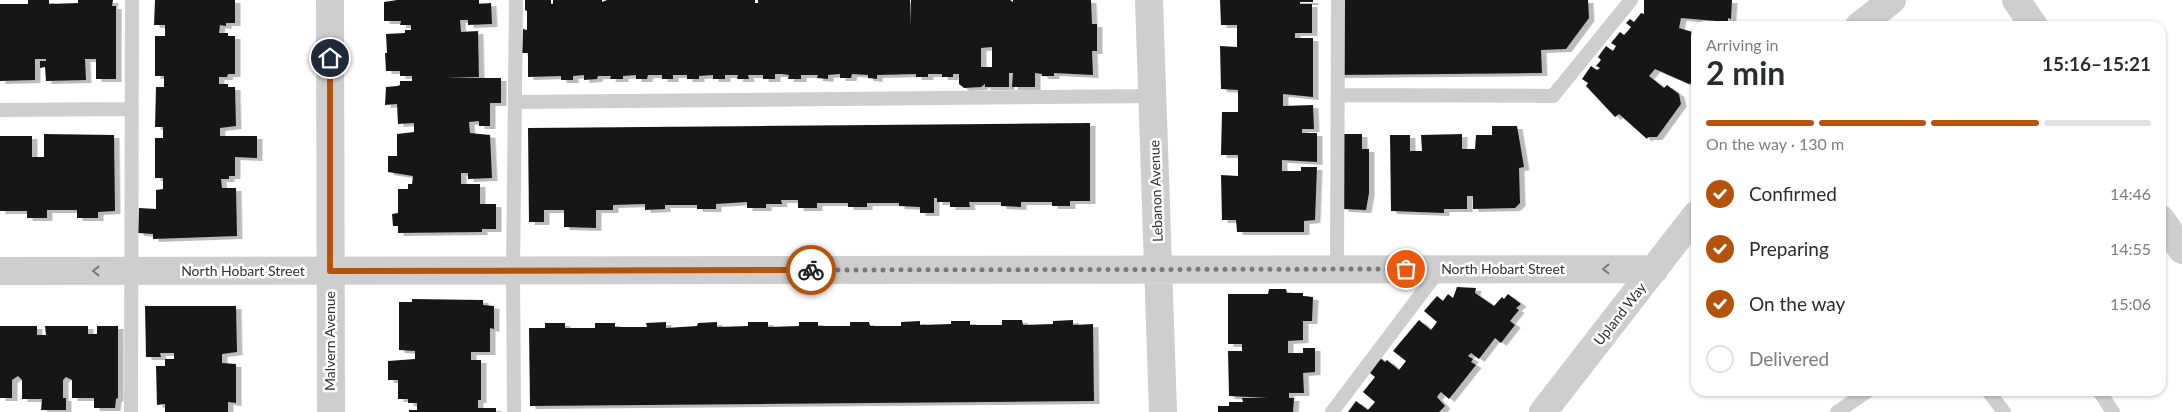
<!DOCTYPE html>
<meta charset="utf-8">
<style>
body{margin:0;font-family:Lato,sans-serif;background:#f7f7f7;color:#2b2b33;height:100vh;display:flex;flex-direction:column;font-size:19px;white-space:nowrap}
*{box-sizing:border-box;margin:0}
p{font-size:16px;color:#7c7c81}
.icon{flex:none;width:28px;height:28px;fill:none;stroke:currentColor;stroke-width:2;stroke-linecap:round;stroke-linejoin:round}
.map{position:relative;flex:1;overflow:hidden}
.side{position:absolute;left:1691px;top:21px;width:475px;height:375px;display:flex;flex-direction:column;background:#fff;border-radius:15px;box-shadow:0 1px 4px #0004}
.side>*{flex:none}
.pin{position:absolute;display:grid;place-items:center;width:42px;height:42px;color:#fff;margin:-21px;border:2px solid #fff;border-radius:50%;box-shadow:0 1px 5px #0007}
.courier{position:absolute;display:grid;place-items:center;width:50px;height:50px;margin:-25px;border:4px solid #b45309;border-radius:50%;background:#fff;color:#222;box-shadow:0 1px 6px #0007}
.overview em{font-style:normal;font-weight:700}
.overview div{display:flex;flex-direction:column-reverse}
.overview{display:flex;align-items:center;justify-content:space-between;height:85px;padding:0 15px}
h1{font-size:32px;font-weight:700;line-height:38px}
.bar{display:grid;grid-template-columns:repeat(4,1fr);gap:8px 5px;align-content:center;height:60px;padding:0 15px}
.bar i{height:6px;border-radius:4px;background:#e1e1e2}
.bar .on{background:#b45309}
.bar p{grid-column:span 4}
ol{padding:0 15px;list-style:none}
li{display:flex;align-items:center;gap:15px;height:55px}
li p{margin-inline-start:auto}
li .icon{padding:5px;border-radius:50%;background:#b45309;color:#fff;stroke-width:4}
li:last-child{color:#7c7c81}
li i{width:28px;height:28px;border:2px solid #e1e1e2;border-radius:50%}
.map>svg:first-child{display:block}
</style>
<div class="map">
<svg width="2182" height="412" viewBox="0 0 2182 412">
<defs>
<filter id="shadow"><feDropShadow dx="5.5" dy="3" stdDeviation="0" flood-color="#0004"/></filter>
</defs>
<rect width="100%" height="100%" fill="#fff"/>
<path fill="#181818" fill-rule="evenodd" filter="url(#shadow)" d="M28 0H49V4L78 3V0H113L112 6H116V79H96V59H85L86 80 46 81 45 67 40 68V61H46V59H35V80L0 81V4H28Z
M155 0H235V23H226V26L220 25 219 33H228V36H235V74H228L227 77H219V84H228V87H235L236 126 220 128V136H257V158L235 157V176H229V179H221L222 188H236L237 236 153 239V234L138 233 139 208 156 209V190L163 189V178H155V138H163V127H155L156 87H164V76H155V36H165V25H154Z
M397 0H479V4L491 3 492 24 468 25V20H460L461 32 478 31 479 77 446 78H501V103H490V126H479V121L469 122 470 133 490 135 492 178 468 179V173H461V184H480V204H496V229H482V232L398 233V226H393L392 214 398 213V189H408V184H412L413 176 388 172V156H397V134L414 132V123L398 124 397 104 385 105 386 87 397 86 400 85V81H412V76H400V71H386L385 53H399H387L386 34 405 33V30H411V25H400L401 21H384V2Z
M525 0H551V4H553V0H602V2L607 0H755V3H758V0H910L911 26V0H1010L1013 2V0H1091L1092 24H1097V51H1092L1093 75 1054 73V76H1042V74L1035 73V87H1012L1013 73H1009V87H985V84L981 87 964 88 959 84V74H953V77H942V74H928V77H916V74L877 75V79L868 78V75L852 74 851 78H840V74L828 75V79L817 78 818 75H801V79H788L789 75 782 74H775V79H763V75H748L749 79H737L738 75H725V79H713V75L699 76V79H687V75H673V79H662V75H648L647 79H636V75L623 76V79H610L611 76H598L597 79 584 80V75L573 76V80H561V76L528 77V53H522L523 29 527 30V11L525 10ZM992 47V67H981V48Z
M1220 0H1313V2H1300V4H1312V33H1295V38H1313V97L1283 94V106L1313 105 1314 129H1302V133H1317V162L1282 160V171H1301V167H1317L1315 220 1304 221V232H1237L1236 220H1222L1221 175 1238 176V155H1221L1222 112H1238V90L1221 89 1220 46 1237 47V25H1221Z
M1338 0H1588L1589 18 1566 49 1541 50 1542 73 1338 75Z
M1644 0H1732L1731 19 1728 18V22L1681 18 1679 28 1696 33V81L1689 84 1655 69 1649 76 1664 88 1667 85 1679 94 1681 104 1657 137H1648L1647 139 1619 114 1615 117 1586 86 1588 83 1582 79 1591 66 1597 70 1600 68 1596 66 1601 60 1598 57 1606 46 1613 51 1616 46 1611 43 1620 32 1624 35 1626 33 1631 27 1626 23 1630 19 1634 22 1641 13 1644 14Z
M1090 123V201H1070V206H1052V202H1021V207L1001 206V202H969L970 207H950V202H937V198H934V213H920V207L899 206V203H867V207H848V203H817V208H798V200H781L782 204H766V208H747V202L716 204V209H697V205H665V209L645 210V204L613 205V210H596V228L564 227V210H544V222H529L528 128Z
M1492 126H1517L1524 167 1519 168 1520 203 1515 208 1473 209V196H1467V209H1444V213L1391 211 1390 135H1410V151H1422L1421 135 1462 134V149H1475L1476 135H1492Z
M44 134 114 135 115 211 98 212V218H77V210H47V218H27V211H0V136H32V157H44Z
M1341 134H1362V149H1369V193L1366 210 1343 209Z
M1457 287 1476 288 1475 293 1494 306 1502 297 1504 299 1508 294 1521 304 1516 308 1519 310 1510 321 1515 325 1501 343 1495 338 1479 359 1471 353 1468 356 1473 359 1471 362 1476 365 1449 399 1441 392 1439 394 1437 397 1445 406 1439 412H1348L1356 401 1368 410 1375 402 1363 392 1375 377 1365 369 1376 355 1385 362 1387 360 1399 370 1406 361 1393 351 1419 320 1431 330 1437 322 1424 311 1437 296 1443 301 1448 294 1453 298Z
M1269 289H1286L1287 293H1303V296L1313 297 1312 321H1303V340L1288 341V353H1303V348H1315V372L1303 373 1304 393H1289V398H1294L1293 412H1218V406H1229V402H1243L1242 398H1268L1229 396 1228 351H1242V344H1228V294H1268Z
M412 299 483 300V305L494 306V329L490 328V352H471V360H481V400H478V408H496V412H409V410H417V403H408V399H398V380H388V361L415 359V351L399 350V302H412Z
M145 306H236L237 352 222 354V363L236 364V403L228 402V412H165V404L157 405 156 366H165V359H174V353H160L161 357H146Z
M1002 320H1022L1023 325 1053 324V321L1073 320V325L1093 324 1094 401 530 406 529 328H545V323H565V328H595V323H615V327H647L646 323 666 322V328L697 326 698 323 717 322V327L748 326V322H768V327L799 326V322H818V326H850V322H869L870 326H901V322L920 321V325L951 324V321H970V325H1002Z
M0 326H37V335H46L45 326H88V334H97V326H118V398L116 399 115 408H94V398H72V380L66 377 63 380V398H66V410H41L42 399H22V380L18 376 12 380V398H0Z"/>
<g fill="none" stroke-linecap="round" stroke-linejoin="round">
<path stroke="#cecece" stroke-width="14" d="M1338 95 1553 96 1631 0
M515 102 1153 96
M0 110 132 109
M1337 269 1338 0
M1988 391 2004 412
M2099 391 2113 412
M131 412 132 0
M514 412 513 270 516 0
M1332 412 1440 269
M1837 412 1868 391"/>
<path stroke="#cecece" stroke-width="28" d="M330 0 331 412
M1149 0 1163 412
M1859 26 1892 0
M0 271 1655 269
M1543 412 1696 215"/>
<path stroke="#cecece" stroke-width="28" d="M2016 0 2034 26
M2161 219 2182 250"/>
</g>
<defs><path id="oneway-chevron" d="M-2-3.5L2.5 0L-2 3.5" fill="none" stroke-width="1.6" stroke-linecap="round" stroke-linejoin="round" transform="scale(1.25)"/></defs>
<g stroke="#787878">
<use href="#oneway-chevron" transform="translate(1606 269) rotate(180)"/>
<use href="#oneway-chevron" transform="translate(96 271) rotate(180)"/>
</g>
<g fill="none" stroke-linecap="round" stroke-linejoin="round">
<path stroke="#797979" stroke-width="5" stroke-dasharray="0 9" d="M811 270 1406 269"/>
<path stroke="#b45309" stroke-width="6" d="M330 58V271L811 270"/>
</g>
<g text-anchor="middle" stroke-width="5" stroke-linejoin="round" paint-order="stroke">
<g font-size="14" fill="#313131" stroke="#fff">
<text transform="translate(1156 191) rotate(-92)" y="5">Lebanon Avenue</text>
<text x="1503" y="274">North Hobart Street</text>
<text x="243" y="276">North Hobart Street</text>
<text transform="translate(1620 314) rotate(-52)" y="5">Upland Way</text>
<text transform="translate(330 341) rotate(-90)" y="5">Malvern Avenue</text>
</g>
</g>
</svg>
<div class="pin" style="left:1406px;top:269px;background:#ea580c"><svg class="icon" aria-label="bag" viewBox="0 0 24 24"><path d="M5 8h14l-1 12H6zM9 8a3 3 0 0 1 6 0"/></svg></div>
<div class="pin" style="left:330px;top:58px;background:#1f2937"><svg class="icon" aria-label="home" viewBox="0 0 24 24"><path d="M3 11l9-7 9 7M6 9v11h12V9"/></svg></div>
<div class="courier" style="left:811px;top:270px"><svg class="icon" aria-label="bike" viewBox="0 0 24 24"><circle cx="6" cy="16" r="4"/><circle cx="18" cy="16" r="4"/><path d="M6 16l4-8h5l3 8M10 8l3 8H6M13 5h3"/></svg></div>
<section class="side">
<div class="overview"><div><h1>2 min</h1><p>Arriving in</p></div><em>15:16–15:21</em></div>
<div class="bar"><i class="on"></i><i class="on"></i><i class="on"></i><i></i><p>On the way · 130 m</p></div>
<ol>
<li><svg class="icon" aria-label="check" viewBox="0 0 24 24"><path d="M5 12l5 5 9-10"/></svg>Confirmed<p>14:46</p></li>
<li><svg class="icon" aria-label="check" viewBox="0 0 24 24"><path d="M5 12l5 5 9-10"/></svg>Preparing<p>14:55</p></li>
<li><svg class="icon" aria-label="check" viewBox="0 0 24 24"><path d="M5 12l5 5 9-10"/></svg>On the way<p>15:06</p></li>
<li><i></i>Delivered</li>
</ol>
</section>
</div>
